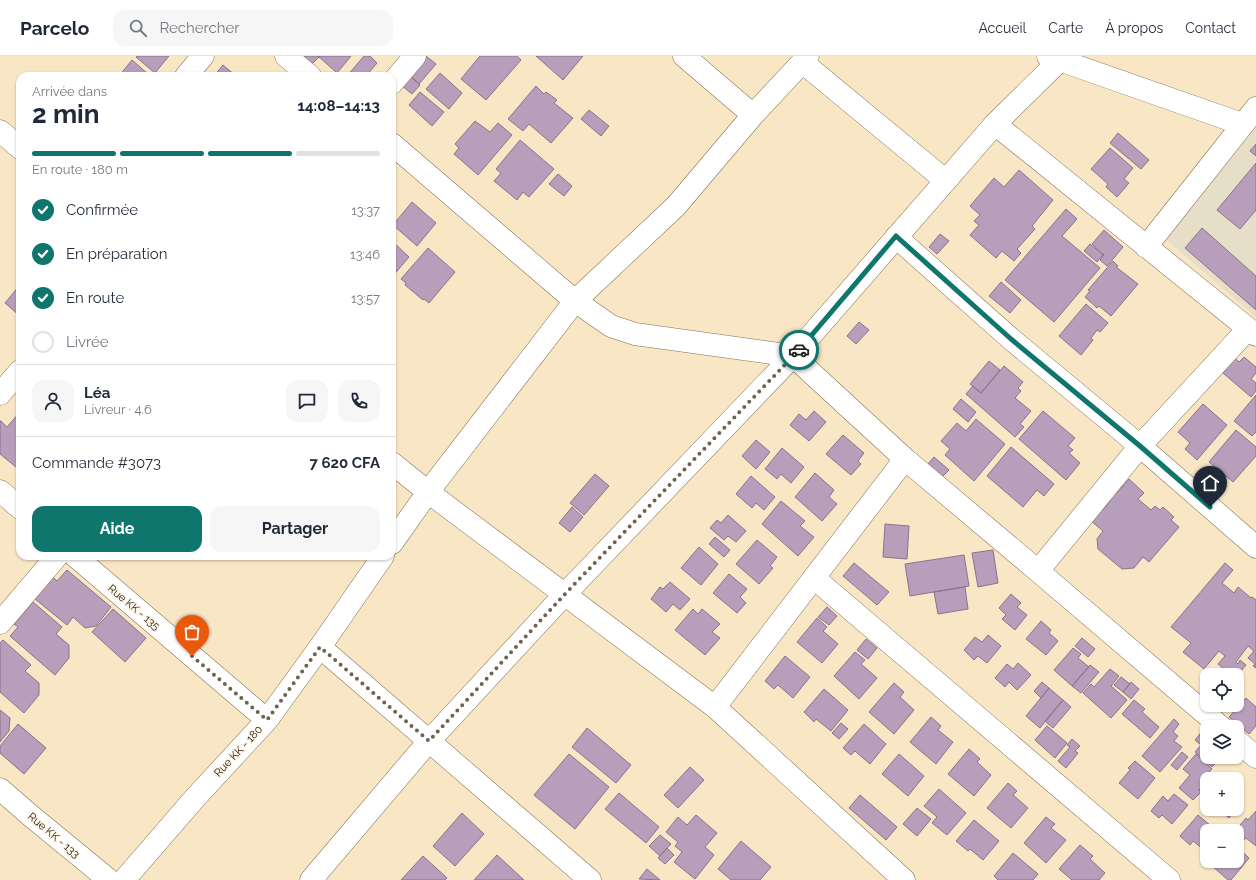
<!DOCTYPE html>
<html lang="fr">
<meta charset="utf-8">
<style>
body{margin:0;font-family:Raleway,sans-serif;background:#f6f6f7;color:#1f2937;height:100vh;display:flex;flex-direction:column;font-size:15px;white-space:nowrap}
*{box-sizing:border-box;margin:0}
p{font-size:13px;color:#747a83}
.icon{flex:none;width:22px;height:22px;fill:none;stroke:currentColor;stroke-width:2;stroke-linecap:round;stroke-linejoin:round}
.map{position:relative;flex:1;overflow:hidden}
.side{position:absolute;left:16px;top:16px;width:380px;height:488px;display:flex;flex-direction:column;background:#fff;border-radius:12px;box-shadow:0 1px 3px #0004}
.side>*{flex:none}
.tools{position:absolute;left:1200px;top:612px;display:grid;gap:8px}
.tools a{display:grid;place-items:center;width:44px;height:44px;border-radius:8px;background:#fff;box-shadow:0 1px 3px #0004;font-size:20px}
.pin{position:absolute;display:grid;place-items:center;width:34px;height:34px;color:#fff;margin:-41px -17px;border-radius:50% 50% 50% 0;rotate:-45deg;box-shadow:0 0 4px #0007}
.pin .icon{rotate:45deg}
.courier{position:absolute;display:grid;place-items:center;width:40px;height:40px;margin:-20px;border:3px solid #0f766e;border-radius:50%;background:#fff;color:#222;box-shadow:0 1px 5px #0007}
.headline em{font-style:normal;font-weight:700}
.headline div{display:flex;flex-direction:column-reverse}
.headline{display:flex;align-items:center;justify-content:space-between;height:68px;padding:0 16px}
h1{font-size:26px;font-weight:700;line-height:30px}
.bar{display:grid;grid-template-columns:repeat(4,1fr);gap:6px 4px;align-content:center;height:48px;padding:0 16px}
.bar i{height:5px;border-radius:3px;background:#e0e1e3}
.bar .current{background:#0f766e}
.bar p{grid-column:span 4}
.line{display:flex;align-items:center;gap:10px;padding:0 16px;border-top:1px solid #e0e1e3}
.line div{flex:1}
.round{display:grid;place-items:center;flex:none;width:42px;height:42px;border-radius:12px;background:#f6f6f7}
ol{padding:0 16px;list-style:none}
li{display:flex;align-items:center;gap:12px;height:44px}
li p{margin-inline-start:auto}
li .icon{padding:4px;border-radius:50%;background:#0f766e;color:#fff;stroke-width:4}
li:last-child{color:#747a83}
li i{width:22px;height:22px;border:2px solid #e0e1e3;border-radius:50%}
.cta{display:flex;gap:8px;margin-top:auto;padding:8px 16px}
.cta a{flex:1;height:46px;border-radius:12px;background:#0f766e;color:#fff;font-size:16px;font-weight:700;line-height:46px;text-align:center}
.cta a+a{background:#f6f6f7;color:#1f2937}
header{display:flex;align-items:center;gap:24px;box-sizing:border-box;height:56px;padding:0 20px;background:#fff;border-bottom:1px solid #e0e1e3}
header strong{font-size:19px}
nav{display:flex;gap:22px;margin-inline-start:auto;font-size:14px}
.search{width:280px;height:36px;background:#f6f6f7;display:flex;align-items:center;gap:10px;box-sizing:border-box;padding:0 14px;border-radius:12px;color:#747a83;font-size:15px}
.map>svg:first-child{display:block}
</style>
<header>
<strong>Parcelo</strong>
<div class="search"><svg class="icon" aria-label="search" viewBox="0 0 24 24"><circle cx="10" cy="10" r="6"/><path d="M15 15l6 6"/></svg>Rechercher</div>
<nav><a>Accueil</a><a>Carte</a><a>À propos</a><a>Contact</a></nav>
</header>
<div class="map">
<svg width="1256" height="824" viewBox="0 0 1256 824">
<rect width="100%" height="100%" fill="#f8e6c5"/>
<path fill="#e7dec8" d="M1256 70V261L1162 180Z"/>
<path fill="#b79fbb" stroke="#89738d" d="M138 0H169L155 17 136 1Z
M300 0H318L319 1 311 9Z
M318 0H351L337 17Z
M364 0H370L377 7 366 20H347Z
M426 0 436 8 419 28 409 19Z
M480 0H517L521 4 486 44 461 23Z
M536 0H583L563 24Z
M132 4 148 18 147 20H119Z
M223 9 236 20H214Z
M440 17 462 37 449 53 426 33Z
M409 19 420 29 412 38 401 29Z
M536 30 544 38 546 36 557 44 554 47 573 62 551 87 529 68 523 75 508 63Z
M420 36 444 56 432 70 409 49Z
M589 54 609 70 601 80 581 63Z
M475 65 490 76 498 67 512 79 478 119 454 98 459 92 455 88Z
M1118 77 1149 104 1141 113 1110 87Z
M520 84 554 113 529 141 523 136 517 144 494 125 501 117 496 113Z
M1256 88V100L1250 95Z
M1110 92 1133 112 1124 123 1129 127 1117 141 1106 131 1108 128 1091 113Z
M1256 107V154L1240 173 1217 154Z
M1019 114 1053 144 1032 170 1035 173 1017 193 1021 197 1014 205 1002 195 996 202 970 179 979 169 974 165 980 159 970 150 994 122 1004 131Z
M558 118 572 130 564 140 549 128Z
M412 146 436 167 417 190 393 169Z
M1066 153 1077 163 1062 180 1100 212 1054 266 1005 224Z
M1202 172 1256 220V254L1185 192Z
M1104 174 1123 191 1107 210 1100 204 1104 199 1092 188Z
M940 178 949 185 937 198 929 191Z
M392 185 409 201 392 221Z
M1090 188 1103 199 1097 206 1084 195Z
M428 192 455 216 429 247 424 243 423 244 405 229 406 227 401 223Z
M1113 205 1118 210 1116 211 1138 228 1111 260 1099 250 1097 252 1085 241 1090 235 1088 234Z
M1001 226 1021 244 1010 257 989 240Z
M20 229V260L5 247Z
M1086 248 1108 267 1100 276 1097 274 1091 282 1093 284 1081 299 1059 280Z
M859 266 869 274 856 288 847 280Z
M1244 301 1256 311V317L1251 323 1256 327V335L1251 341 1223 317 1235 302 1239 306Z
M989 305 1000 314 981 337 970 328Z
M1004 310 1023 326 1018 332 1021 335 1015 342 1031 355 1020 368 1024 371 1015 381 966 338 973 330 981 337Z
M1256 339V376L1252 380 1234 365Z
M961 343 976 356 968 366 953 353Z
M1203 348 1227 369 1197 404 1185 393 1190 387 1178 376Z
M814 355 826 366 809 385 790 369 799 358 806 364Z
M1043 355 1075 382 1068 390 1073 394 1069 397 1080 407 1066 424 1019 383Z
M20 356V406L16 411 0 398V365H1L7 371Z
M976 363 1005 388 974 425 945 399 950 393 941 385 957 367 966 375Z
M1236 374 1256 391V400L1233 426 1209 406Z
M843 379 864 397 858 405 861 408 851 419 826 398Z
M756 384 770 396 756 413 742 400Z
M1011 391 1054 428 1044 440 1037 434 1023 451 987 420Z
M782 392 804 411 791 427 781 418 777 423 765 413Z
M934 401 949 414 942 421 927 409Z
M815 417 834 434 829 441 837 448 822 465 795 441Z
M595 418 609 430 584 459 570 447Z
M751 420 775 441 764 454 756 447 752 452 736 438Z
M1129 423 1144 437 1138 443 1151 454 1155 450 1160 454 1163 451 1174 461 1171 464 1179 471 1149 506 1143 501 1134 512 1122 513 1098 493 1097 483 1103 475 1090 464 1101 452 1103 454 1111 444 1108 442 1114 435 1117 437Z
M781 445 805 465 800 470 814 481 798 500 762 468Z
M572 451 583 461 570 476 559 467Z
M728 459 746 475 736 486 728 480 724 484 710 472 717 464 721 467Z
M885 468 909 470 907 503 883 501Z
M715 481 730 494 724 501 709 488Z
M757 484 777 501 770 510 773 512 759 528 736 508Z
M699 491 718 508 701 529 681 512Z
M993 494 998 527 978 531 972 497Z
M964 499 969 530 910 540 905 508Z
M854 507 889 536 877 549 843 520Z
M1225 507 1233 514 1222 527 1234 537 1238 531 1251 542 1252 541 1256 544V612L1253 610 1255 608 1248 602 1254 595 1248 590 1236 606 1238 608 1240 604 1246 609 1237 620 1231 619 1218 608 1225 600 1219 595 1204 613 1183 596 1191 587 1171 571Z
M67 514 111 551 96 570 85 572 73 561 67 569 35 543 53 521 57 525Z
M729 518 747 533 740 541 746 547 737 557 713 537Z
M670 526 690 543 680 554 673 548 666 556 651 543 660 531 663 533Z
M965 531 968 553 938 558 934 536Z
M1011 538 1021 547 1017 551 1027 559 1015 574 1002 563 1006 559 999 552Z
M33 546 62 571 56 578 69 589V602L55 619 10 580 18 571 14 568Z
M827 551 837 560 829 569 818 561Z
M113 553 146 582 125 606 92 576Z
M693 553 698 558 702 553 720 568 712 576 720 582 705 599 675 574Z
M817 562 827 571 823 575 838 588 822 607 797 586Z
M1041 565 1051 574 1049 577 1058 585 1046 599 1026 583Z
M988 579 1001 590 987 607 978 600 974 604 964 594 975 581 982 586Z
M1082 582 1095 593 1088 601 1075 590Z
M866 583 877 592 868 603 857 594Z
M3 584 31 609 25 615 39 627V639L24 657 0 636V587Z
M1073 592 1081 598 1078 602 1089 611 1072 630 1054 614Z
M855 596 865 604 861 608 877 622 859 643 834 620Z
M785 600 810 621 793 642 778 629 774 633 765 625Z
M1018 607 1031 619 1017 634 1009 626 1005 631 995 622 1007 608 1013 613Z
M1090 609 1099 616 1081 637 1072 630Z
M1110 613 1119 620 1111 630 1127 644 1111 662 1083 637 1091 628 1094 631Z
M1121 621 1130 628 1123 636 1114 629Z
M1042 626 1049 632 1041 642 1034 635Z
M1131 626 1139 633 1131 643 1123 636Z
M894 627 904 636 900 641 914 654 894 678 869 656Z
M1049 632 1063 644 1040 672 1026 660Z
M824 633 848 654 831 675 816 663 814 666 804 656Z
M1246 642 1256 651V670L1249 678 1229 661Z
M1063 644 1071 651 1053 672 1045 665Z
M1134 644 1145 653 1142 656 1159 671 1150 682 1122 658Z
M0 654 10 662 9 675 0 686Z
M931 661 941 670 938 674 953 686 936 708 910 686Z
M1174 663 1179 668 1173 676 1178 680 1174 685 1182 691 1160 716 1142 700Z
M841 667 848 673 839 683 832 677Z
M18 668 46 692 24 718 0 697V690Z
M864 668 886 688 870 708 855 695 851 699 843 692Z
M1047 670 1067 687 1055 702 1035 684Z
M587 672 631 709 616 727 572 691Z
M1204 673 1207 676V701H1227L1221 707 1218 704 1212 711 1195 696 1201 689 1195 684Z
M1072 683 1080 690 1075 695 1078 697 1066 712 1058 705 1070 691 1067 689Z
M969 693 980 703 977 706 991 719 974 740 948 718Z
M1182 696 1188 701 1177 714 1171 709Z
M569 698 609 731 575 773 534 739Z
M899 698 924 720 908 740 882 718Z
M1196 698 1212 713 1209 716 1213 719 1209 723H1207V725L1199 734 1201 736 1193 744 1179 732 1190 719 1183 713Z
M1135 705 1155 722 1138 743 1119 727 1130 714 1128 712Z
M690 711 704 724 678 752 664 739Z
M1008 727 1017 735 1013 739 1028 752 1011 772 987 752Z
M939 733 966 757 947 779 932 767 937 761 924 750Z
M619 737 659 771 646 787 605 753Z
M1174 738 1188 749 1172 768 1162 759 1159 762 1151 755 1163 740 1168 745Z
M1237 738 1244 744 1237 752Z
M860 739 897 771 886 784 849 752Z
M917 752 931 763 917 780 903 768Z
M1218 753H1236L1229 762Z
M1256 755V790L1246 782 1243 785 1237 780V775H1235L1246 762 1248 764Z
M462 757 484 778 455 810 433 790Z
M696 759 717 777 705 791 714 799 695 823 674 806 682 796 675 790 678 786 666 776 678 761 687 769Z
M1198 759 1217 775H1207V789L1203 793 1193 785 1190 789 1180 780Z
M1046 761 1055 768 1051 772 1066 784 1046 807 1024 787Z
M974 764 999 785 983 804 970 793 968 795 956 785Z
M660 779 671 788 660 800 649 790Z
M741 785 771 811 760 824H731L718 813Z
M1080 789 1093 800 1090 803 1105 817 1099 824H1072L1059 813Z
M1237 791 1249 802 1231 824H1228L1211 809 1214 805H1237Z
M667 792 674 799 665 808 658 802Z
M1013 797 1038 818 1033 824H998L994 820Z
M497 799 524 824H474Z
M423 800 447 822 445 824H401Z
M647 813 660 824 639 823Z"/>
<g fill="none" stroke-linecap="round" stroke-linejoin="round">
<g stroke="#837255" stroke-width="23">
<path id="street" d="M286 0 310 20
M684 0 753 59
M1048 0 1242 68
M802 6 945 124
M186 20 203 0
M392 27 415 0
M995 68 1256 279
M392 88 575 245 611 270 635 278 793 300 905 403 1038 515 1221 671
M896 181 1011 283 1140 390 1256 491
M1146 191 1256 52
M0 338 20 315
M0 435 20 452
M392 487 428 436 575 245 676 150 753 59 808 0
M75 500 267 664
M1038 515 1140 390 1248 273
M814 522 1169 824
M0 567 57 500
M320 591 590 824
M715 651 905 403
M1237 685 1256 701
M0 733 31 760 109 824
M124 824 195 742 267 664 320 591 383 500
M311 824 429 685 565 538 793 300 995 68 1064 0"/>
</g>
<g stroke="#837255" stroke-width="23">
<path id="secondary" d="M0 75 20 92
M392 407 428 436 715 651 904 824"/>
</g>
<use href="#street" stroke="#fff" stroke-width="22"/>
<use href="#secondary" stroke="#fff" stroke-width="22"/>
</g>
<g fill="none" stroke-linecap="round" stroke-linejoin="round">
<path stroke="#6e6350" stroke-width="4" stroke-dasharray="0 7.2" d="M192 600 267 664 320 591 429 685 565 538 799 294"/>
<path stroke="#0f766e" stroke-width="5" d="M799 294 896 180 1011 283 1140 390 1210 451"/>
</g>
<g text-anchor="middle" stroke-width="3" stroke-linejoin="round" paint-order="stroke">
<g font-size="11" fill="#241d11" stroke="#fcf5e7">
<text transform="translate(134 551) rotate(40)" y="4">Rue KK - 135</text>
<text transform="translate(238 695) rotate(-47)" y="4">Rue KK - 180</text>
<text transform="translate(54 779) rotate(40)" y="4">Rue KK - 133</text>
</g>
</g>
</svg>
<div class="tools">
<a><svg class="icon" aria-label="locate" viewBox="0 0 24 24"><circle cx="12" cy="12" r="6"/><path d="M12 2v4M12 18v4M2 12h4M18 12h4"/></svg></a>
<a><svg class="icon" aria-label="layers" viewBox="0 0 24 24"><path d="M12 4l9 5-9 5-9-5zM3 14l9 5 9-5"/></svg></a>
<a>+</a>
<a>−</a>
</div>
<div class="pin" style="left:192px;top:600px;background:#ea580c"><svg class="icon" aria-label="bag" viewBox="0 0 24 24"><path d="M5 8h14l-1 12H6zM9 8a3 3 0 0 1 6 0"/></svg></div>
<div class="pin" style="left:1210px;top:451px;background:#1f2937"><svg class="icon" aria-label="home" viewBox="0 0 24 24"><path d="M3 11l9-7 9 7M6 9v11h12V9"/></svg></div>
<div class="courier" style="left:799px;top:294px"><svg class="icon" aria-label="car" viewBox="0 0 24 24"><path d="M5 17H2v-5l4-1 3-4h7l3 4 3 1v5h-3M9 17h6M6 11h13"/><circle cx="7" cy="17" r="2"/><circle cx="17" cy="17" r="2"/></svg></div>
<section class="side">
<div class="headline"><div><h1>2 min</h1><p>Arrivée dans</p></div><em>14:08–14:13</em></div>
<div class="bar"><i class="current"></i><i class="current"></i><i class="current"></i><i></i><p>En route · 180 m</p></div>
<ol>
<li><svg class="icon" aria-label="check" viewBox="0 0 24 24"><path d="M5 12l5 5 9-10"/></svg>Confirmée<p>13:37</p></li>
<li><svg class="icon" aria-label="check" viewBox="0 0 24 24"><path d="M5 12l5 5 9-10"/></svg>En préparation<p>13:46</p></li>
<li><svg class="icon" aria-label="check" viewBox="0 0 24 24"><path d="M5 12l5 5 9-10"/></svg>En route<p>13:57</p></li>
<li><i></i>Livrée</li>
</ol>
<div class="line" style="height:72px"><a class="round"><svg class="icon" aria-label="person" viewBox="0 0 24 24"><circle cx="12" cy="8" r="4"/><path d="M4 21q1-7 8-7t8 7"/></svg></a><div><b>Léa</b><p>Livreur · 4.6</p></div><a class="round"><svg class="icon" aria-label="chat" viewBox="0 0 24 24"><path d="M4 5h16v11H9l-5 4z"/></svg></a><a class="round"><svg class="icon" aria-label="phone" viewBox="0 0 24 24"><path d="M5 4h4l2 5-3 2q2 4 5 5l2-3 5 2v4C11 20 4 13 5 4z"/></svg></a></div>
<div class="line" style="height:52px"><div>Commande #3073</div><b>7 620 CFA</b></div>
<div class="cta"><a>Aide</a><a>Partager</a></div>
</section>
</div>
